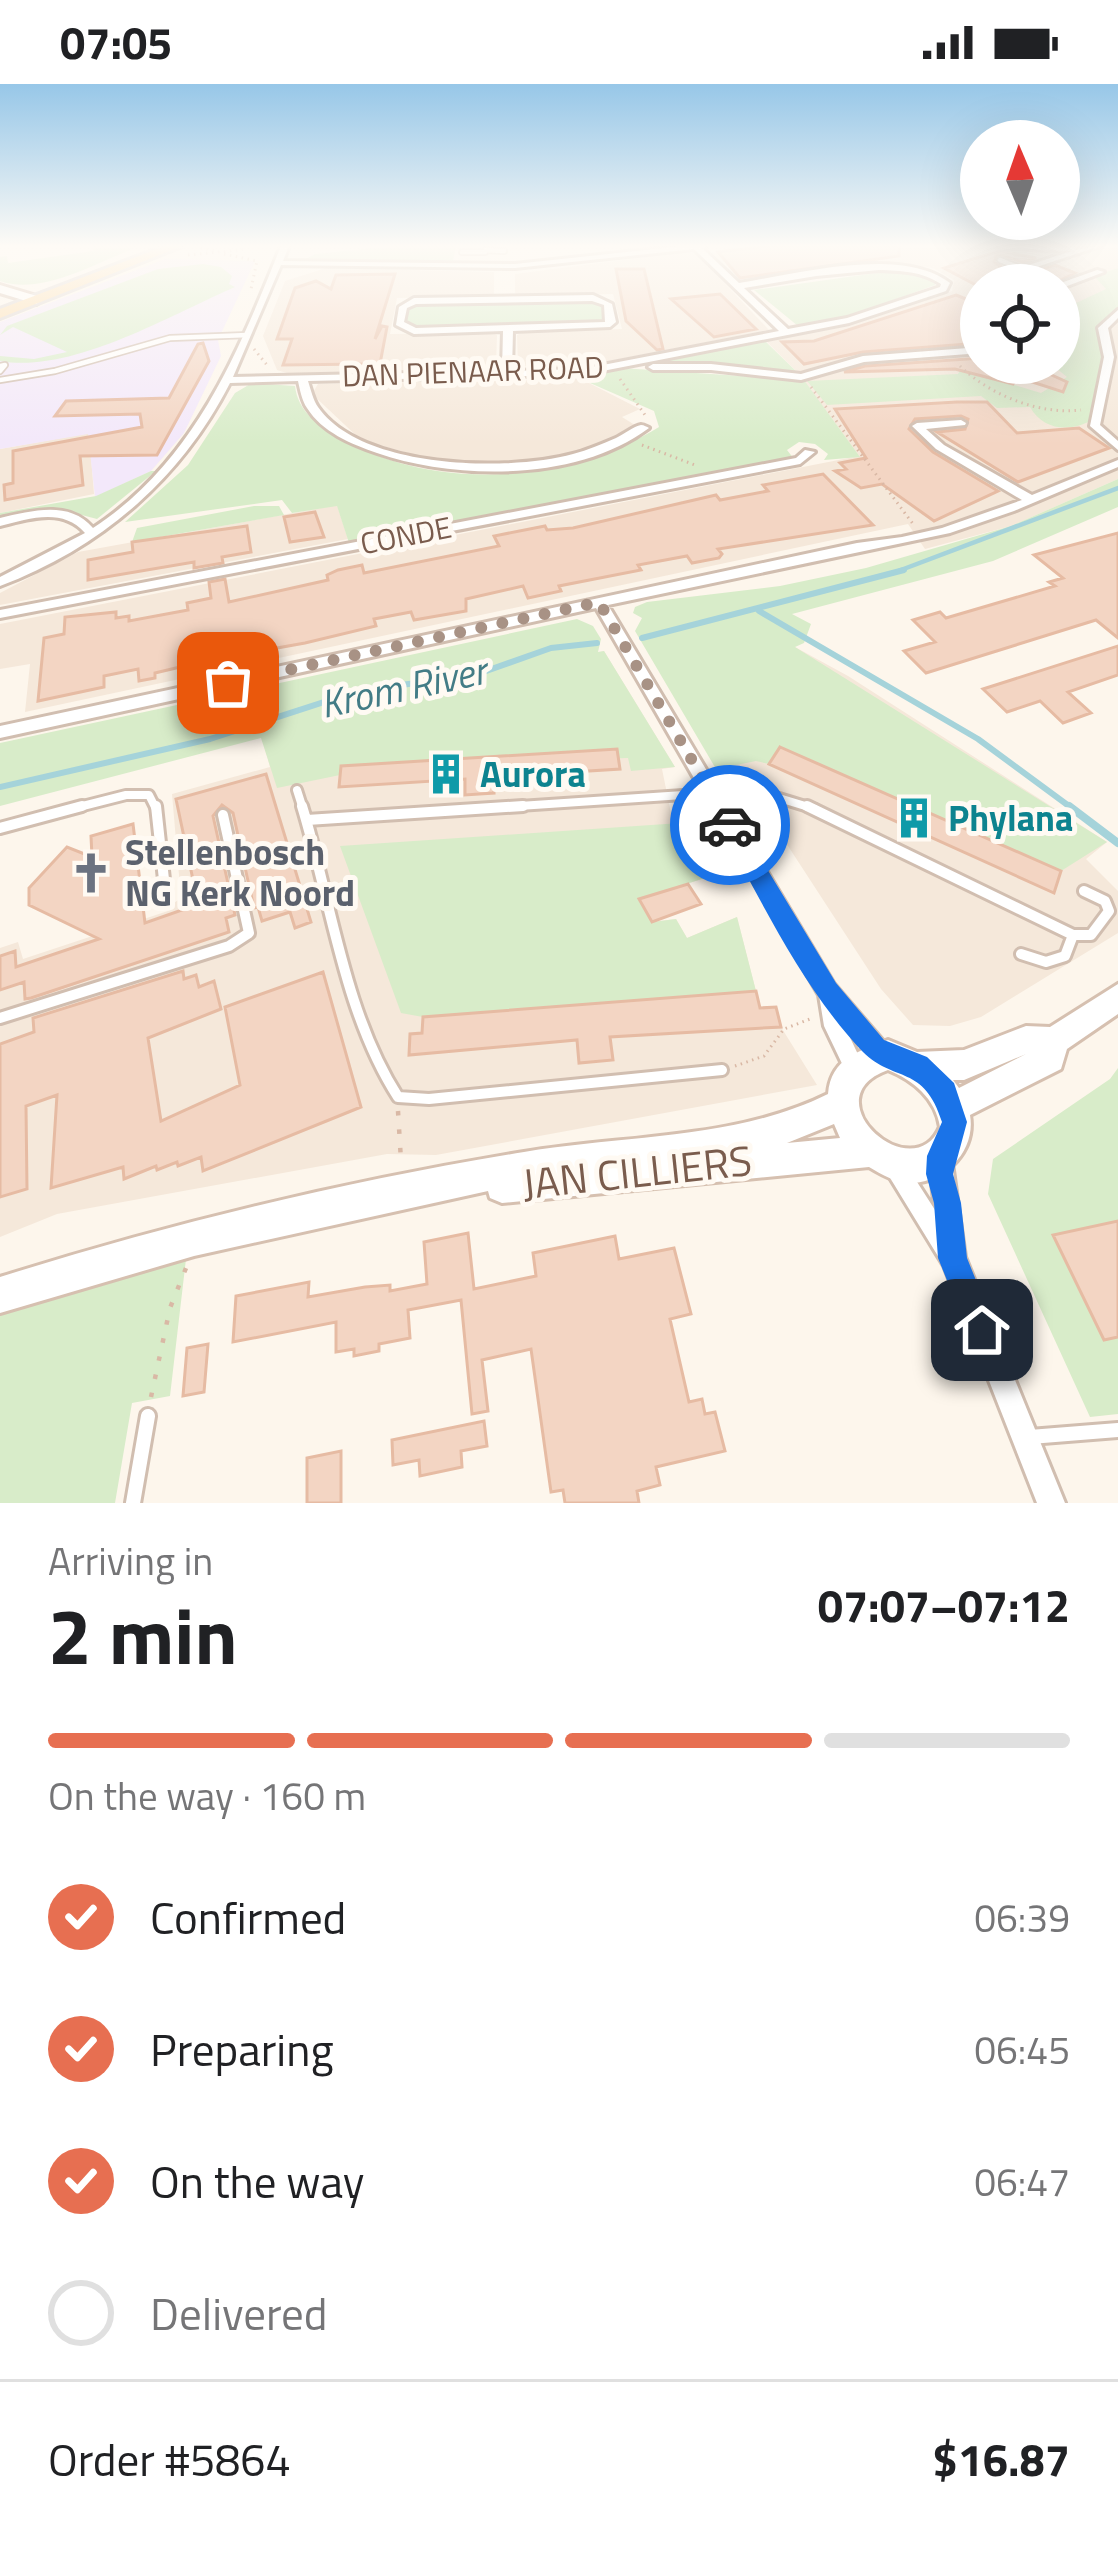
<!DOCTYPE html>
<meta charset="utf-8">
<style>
body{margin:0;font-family:"Titillium Web",sans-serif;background:#f2f2f2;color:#202124;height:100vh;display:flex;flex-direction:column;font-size:45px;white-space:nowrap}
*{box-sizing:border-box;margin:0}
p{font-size:39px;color:#757577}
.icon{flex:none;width:66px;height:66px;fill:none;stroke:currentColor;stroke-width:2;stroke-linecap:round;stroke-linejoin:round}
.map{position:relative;height:1419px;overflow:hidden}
.details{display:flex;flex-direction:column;background:#fff;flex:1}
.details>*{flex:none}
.needle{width:78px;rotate:358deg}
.fabs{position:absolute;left:960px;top:36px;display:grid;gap:24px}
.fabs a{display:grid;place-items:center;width:120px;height:120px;border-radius:50%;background:#fff;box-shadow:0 12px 48px #0002;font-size:60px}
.pin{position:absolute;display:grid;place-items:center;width:102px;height:102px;color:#fff;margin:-51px;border-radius:24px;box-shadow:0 6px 18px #0006}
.courier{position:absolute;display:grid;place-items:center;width:120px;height:120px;margin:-60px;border:9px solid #1a73e8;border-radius:50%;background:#fff;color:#222;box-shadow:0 3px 15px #0007}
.summary em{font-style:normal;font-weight:700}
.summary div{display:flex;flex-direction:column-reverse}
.summary{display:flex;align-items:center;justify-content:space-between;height:204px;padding:0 48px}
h1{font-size:78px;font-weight:700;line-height:90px}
.bar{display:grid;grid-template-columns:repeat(4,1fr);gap:18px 12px;align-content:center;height:144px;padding:0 48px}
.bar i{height:15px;border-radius:9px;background:#e0e0e0}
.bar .current{background:#e76f51}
.bar p{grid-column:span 4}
.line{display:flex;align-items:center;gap:30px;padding:0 48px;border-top:3px solid #e0e0e0}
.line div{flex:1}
ol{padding:0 48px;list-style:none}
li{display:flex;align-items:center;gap:36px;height:132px}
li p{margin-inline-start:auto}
li .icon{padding:12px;border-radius:50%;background:#e76f51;color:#fff;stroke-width:4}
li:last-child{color:#757577}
li i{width:66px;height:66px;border:6px solid #e0e0e0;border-radius:50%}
.status{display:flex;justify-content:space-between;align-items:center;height:84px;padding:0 60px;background:#fff;direction:ltr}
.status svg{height:33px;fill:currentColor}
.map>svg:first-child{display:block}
</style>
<div class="status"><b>07:05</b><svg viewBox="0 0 49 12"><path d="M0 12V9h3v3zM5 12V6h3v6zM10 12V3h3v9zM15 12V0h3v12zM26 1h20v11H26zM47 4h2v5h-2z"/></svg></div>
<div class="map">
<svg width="1118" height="1419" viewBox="0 0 1118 1419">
<rect width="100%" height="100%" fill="#fdf6ec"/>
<path fill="#f5e8da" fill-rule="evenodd" d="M742 162H1118V395L1011 442 925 465 908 440 25 628 30 580 0 585V540L859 372 799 290 766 257 843 243 917 219 952 207 954 196 933 184 900 179 748 197 740 196 712 169ZM981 201H1059V279H981Z
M685 168 697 170 769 246 573 284 518 282 517 251 524 248 622 245 613 210 523 212 515 209V190Z
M326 184 494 188V212L397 214 390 250 492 249 497 251 496 282 487 286 290 290 277 286 263 252 285 197Z
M581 295 640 325 622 333 638 343 581 368 508 380 430 375 361 356 312 310 318 300Z
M89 349 94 410 0 429V365Z
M337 421 348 455 0 521V509L78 468Z
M784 557 848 592 1107 758 1086 775 1118 807V849L981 933 950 942 913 941 881 905 736 682 716 685Z
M604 567 675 683 662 685 673 739 695 738 714 791 640 815 652 838 676 835 687 854 737 833 760 923H776L781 943 817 1001 436 1071 387 1070 57 1130 0 1153V864L18 858 23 875 171 826V821L181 814 172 710 270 683 262 654Z"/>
<path fill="#f3e8fa" d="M165 175 255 177 218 256 221 272 184 349 151 387 95 413 88 350 0 365V238Z"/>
<path fill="#d8ecc9" d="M93 162H140C99 177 43 212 0 197V173L7 172 8 179 93 167Z
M393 162H456L453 177 306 175 315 170Z
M203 180 221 183 232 192 229 200 235 203C170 231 72 290 0 277V272L34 275 67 268 13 243 0 251 7 242 158 185Z
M1118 184V226L1100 241 1111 268 1097 304 1099 331C1078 348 1045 350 1030 323L997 324 981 312 827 321 807 297 958 290 961 285 1041 309 1067 293 1050 279H1059V227L1106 205 1094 192Z
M905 185 933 194 935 201 853 231 798 242 754 206Z
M590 215 603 219V239L415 245 404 240 408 222 416 219Z
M763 255 799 290 643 280Z
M621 284 804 296 860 373 824 376 828 370 815 360 799 358 787 366 794 375 349 459 337 422 292 429 282 416 125 438 188 381 235 309 252 299 295 302C298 328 318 341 341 354 435 409 567 399 659 343L654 327 574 292Z
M151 387H156L97 435 55 424 0 434V429L96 412Z
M1118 395V423L993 477 792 530 811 540 804 559 795 563 1107 758 1061 787 781 664 769 680 756 677 716 685 635 547 642 534 633 529 635 523 647 518 780 502 866 484 1011 442Z
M254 422H279L284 431 132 458 137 444Z
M577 535 593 542 601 555 598 568 604 567 675 683 631 687 628 674 342 682 340 691 277 704 261 654 0 722V659Z
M695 738 714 791 640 815 652 838 676 835 687 854 737 833 756 907 423 933 401 929 340 762Z
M1118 984V1137L1053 1152 1104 1255 1118 1253V1330L1090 1333 988 1110 993 1075 1110 995Z
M186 1175 170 1312 132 1319 115 1419H0V1231Z"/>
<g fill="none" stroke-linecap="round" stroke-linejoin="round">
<path stroke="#a5d3da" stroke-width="4.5" d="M893 489 1118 404"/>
<path stroke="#a5d3da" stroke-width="6" d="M759 527 978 655 1073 725
M642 554 904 486
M0 703 210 655 361 606 472 592 551 564 597 559"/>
<path stroke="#a5d3da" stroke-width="8" d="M1069 722 1118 759"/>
</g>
<path fill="#f3d5c3" stroke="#e6bba3" stroke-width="3" d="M768 162H899V172L740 194 718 168Z
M999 167 1036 174 1023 178 997 170 994 178 1003 184 996 189 1002 198 1055 181 1075 189 1051 201H976L944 184Z
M616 185H644L663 265 657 266 626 237Z
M395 190 375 255 382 242 387 243 379 285 360 286 363 280 283 281 292 255H277L295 204 316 197 331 205 336 191Z
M720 210 756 245 714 253 671 215Z
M956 211 981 221V259L863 268 804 280 782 258 814 257Z
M203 259 209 277 157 371 80 372 83 401 5 416 4 401 13 399V367L142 343 140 330 55 332 66 317 169 314 198 260Z
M981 274V279H992L1012 292 1026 288 1018 279H1025L1067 298 1063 308 1017 293 1013 300 955 285 844 288 865 282Z
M957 318H987L1017 349 1079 344 1109 364 1018 398 937 348 965 345 968 335 961 332 915 335 909 345 933 368 998 407 934 437 882 400 861 404 835 387 846 385 840 379 866 374 835 325Z
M823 390 873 441 718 465 722 470 719 474 692 479 687 472 638 481 641 486 559 502 561 507 528 514 523 502 466 515V527L414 536 411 528 374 535 376 542 305 559 249 569 248 562 179 576 180 583 155 589V594L139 597 138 585 104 592V603L38 617 44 554 64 550 65 533 116 528V534L129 532V537L188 526 187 519 211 514 209 498 225 495 229 518 328 496 327 491 338 486 362 481 364 489 499 462 494 452 545 442 547 446 573 444 716 411 720 416 768 407 763 401Z
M315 428 324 453 290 458 284 433Z
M247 442 251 468 222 473 223 479 194 484V478L88 496V476L133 468 132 458Z
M1118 449V554L1096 536 926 589 904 567 935 558 913 536 940 528 946 534 1055 502 1049 498 1063 494 1034 471Z
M1118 562V591L1068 608 1091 629 1063 639 1040 617 1007 628 983 605Z
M780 663 1061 787 1054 809 769 680Z
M617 665 620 685 493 693 494 709 465 711V695L339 703 341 682Z
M266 690 311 838 295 844 290 828 262 837 258 823 254 824 233 729 222 721 213 732 235 831 226 834 229 848 31 914 25 915 24 898 0 906V872L15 867 16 883 99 855 29 821V804L67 763 92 773 91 752 133 740 145 839 182 826 180 815 196 810 176 715Z
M688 800 701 820 652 838 639 815Z
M183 887 184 895 196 891 199 903 214 897 221 925 148 954 161 1037 240 1001 225 923 323 888 361 1023 203 1087 201 1073 178 1082 177 1078 157 1086 156 1082 124 1095 123 1083 51 1104 57 1011 26 1022 27 1105 0 1113V960L34 948 33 934Z
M756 907 760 924 776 923 781 943 610 953 613 976 579 979 577 956 409 971 410 950 422 949 423 933Z
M1118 1137V1253L1104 1256 1053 1151Z
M468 1149 474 1205 536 1192 533 1169 615 1152 619 1175 674 1164 691 1230 670 1235 689 1318 702 1315 705 1330 715 1328 725 1367 656 1383 660 1401 637 1407 639 1419H565L563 1406 551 1408 531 1265 482 1276 488 1327 472 1330 461 1216 408 1226 410 1254 379 1260V1267L354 1272V1265L336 1268V1238L233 1258 236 1212 309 1198 308 1213 365 1203 390 1201V1207L427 1200 424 1158Z
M208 1260 204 1308 183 1312 187 1264Z
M484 1337 487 1362 461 1367 462 1383 420 1392 419 1376 393 1381 392 1356Z
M341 1367V1419H307V1374Z"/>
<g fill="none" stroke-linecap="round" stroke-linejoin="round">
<g stroke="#d1beb0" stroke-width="8">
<path id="lane-far3" d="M486 166 504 167
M462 168H485
M1000 176 1023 185
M0 282 5 281 0 287
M0 296 55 287 170 254 248 251"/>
</g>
<g stroke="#d1beb0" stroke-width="14">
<path id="lane-far2" d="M297 706 303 725
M71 725 126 711H149L156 725
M476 725 728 708 779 714 815 725"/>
</g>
<g stroke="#d1beb0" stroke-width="16">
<path id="lane-far1" d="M156 722 166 814
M302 722C331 817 344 929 398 1013L429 1015 722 986
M807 722 1073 851H1091L1109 827 1105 817 1084 807
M307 736 523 722
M0 744 82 722
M1021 870 1046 878 1065 872 1073 851
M0 934 229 862 249 849 223 731"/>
</g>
<g stroke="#d1beb0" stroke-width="20">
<path id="lane" d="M1030 1353 1118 1346
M133 1419 148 1332"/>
</g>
<g stroke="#d1beb0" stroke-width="6">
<path id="street" d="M281 162H289L283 177 515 180 683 162H707L702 164 739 199C797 190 901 161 950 199L946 207 849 239 582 291 308 297C311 306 313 316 318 323 361 385 507 388 573 370 588 366 602 360 616 354 623 351 634 342 641 341 644 341 647 343 649 344 579 397 458 397 377 369 351 360 322 348 307 324 302 317 300 306 298 297L230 299C181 395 101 464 0 502V493L85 449C62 423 29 435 0 442V434C32 427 69 416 93 444 194 378 238 269 281 162ZM694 165 779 247 582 285 512 287 513 247 610 243 616 238 612 220 593 211 414 214 399 223 396 241 414 250 503 247 502 287 233 293 281 181 515 184ZM879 186C902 187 921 187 941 200L940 203 847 234 788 245 744 204 816 192ZM592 217 604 221 605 238 416 244 404 238 407 224 416 220Z
M998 162 1073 163 1076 166 1100 162 1003 194 1000 190 1072 167 1002 164Z
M1097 186 1104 188 1062 204 1055 201Z
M1118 226V234L1108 244 1114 273 1100 341 1118 357V366L1090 342 1104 273 1098 244Z
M981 263V269L864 278 801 296 711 286H653L648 283 653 280H711L801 290 863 272Z
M996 279H1009L1022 286 1014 288Z
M961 336 966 339 965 341 926 345 944 361 1032 411 1118 376V383L1014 427 950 449 608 521 834 900 883 957 895 964 898 971 895 978 888 981C869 973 858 959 845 943L864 983 861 990 854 993 847 990 824 942 819 911 596 524 0 654V642L857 459 902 453 942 444 1022 416 936 365 912 342 917 339Z
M805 366 815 368 800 380 0 534V526L796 374Z
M940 1061 948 1064 951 1072 965 1173 1065 1419H1037L944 1182 884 1084 887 1076 895 1073 903 1076 935 1126 929 1072 932 1064Z"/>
</g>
<g stroke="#d6c0b0" stroke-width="6">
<path id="secondary" d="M0 201 40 213 42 216 36 220 0 209Z
M1118 900V930L1067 965 1061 985 970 1031C976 1065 948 1096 914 1099 899 1100 882 1091 869 1083L502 1119 490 1114 488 1107 194 1172 0 1229V1193C171 1139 347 1097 524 1068 625 1051 735 1056 828 1010 831 974 859 967 888 956L917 968 964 966 1026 942 1050 943ZM1026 970 959 1004 953 996H964ZM888 986C913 996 936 1015 940 1043 913 1106 809 1014 888 986ZM834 1040 840 1054 787 1059Z"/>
</g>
<g stroke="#dad1cd" stroke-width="6">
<path id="primary" d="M165 162H182L0 234V225Z"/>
</g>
<path stroke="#d9b8a5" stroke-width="3" stroke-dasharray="1.5 4.5" stroke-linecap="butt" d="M195 162 215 167
M224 170 257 177 251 205
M188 171 247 165
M254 265 267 281
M960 282C990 311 1039 331 1081 326
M620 295 645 331
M811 303 913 440
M642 361 695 381
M735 982 764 972 784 945 810 935"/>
<path stroke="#d9b8a5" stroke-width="4.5" stroke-dasharray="4.5 14" stroke-linecap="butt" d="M398 1027 401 1077
M151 1313 170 1224 186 1184"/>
<use href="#lane-far3" stroke="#fff" stroke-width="4.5"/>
<use href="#lane-far2" stroke="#fff" stroke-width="8"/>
<use href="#lane-far1" stroke="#fff" stroke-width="10"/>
<use href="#lane" stroke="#fff" stroke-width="14"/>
<use href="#street" fill="#fff" fill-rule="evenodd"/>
<use href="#secondary" fill="#fff" fill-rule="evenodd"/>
<use href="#primary" fill="#fbd9a5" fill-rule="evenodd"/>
</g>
<linearGradient id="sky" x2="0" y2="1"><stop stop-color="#97c7e8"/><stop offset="0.45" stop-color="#fefbf6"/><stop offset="1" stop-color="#fefbf6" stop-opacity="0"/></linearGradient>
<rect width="1118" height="360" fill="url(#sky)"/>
<path fill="#1a73e8" d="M730 733 737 735 836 899 884 956 927 973 954 999 967 1038 953 1090 961 1119 967 1174 996 1246 992 1256 982 1261 971 1256 938 1174 934 1119 926 1090 927 1072 942 1038C924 980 894 999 863 968 803 905 761 817 720 741Z"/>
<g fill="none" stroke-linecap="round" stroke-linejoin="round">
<path stroke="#a89285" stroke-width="12" stroke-dasharray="0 21.6" d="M228 599 599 518 730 741"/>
</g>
<defs>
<g id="building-bare" transform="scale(3.24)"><path d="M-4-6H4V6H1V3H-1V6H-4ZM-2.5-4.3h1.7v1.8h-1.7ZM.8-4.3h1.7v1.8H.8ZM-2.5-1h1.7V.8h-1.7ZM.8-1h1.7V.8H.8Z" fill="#0f9aa8" stroke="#fffaf3" stroke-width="2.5" paint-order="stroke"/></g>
<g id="church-bare" transform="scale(3.24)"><path d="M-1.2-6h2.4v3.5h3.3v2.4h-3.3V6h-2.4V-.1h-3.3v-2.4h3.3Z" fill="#6b7280" stroke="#fffaf3" stroke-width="2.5" paint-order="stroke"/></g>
</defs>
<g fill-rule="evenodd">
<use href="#building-bare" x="446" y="690"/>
<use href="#building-bare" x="914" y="734"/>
<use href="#church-bare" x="91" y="789"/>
</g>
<g text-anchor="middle" stroke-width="10" stroke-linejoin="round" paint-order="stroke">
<g font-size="30" fill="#7a5c4d" stroke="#fffaf3">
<text transform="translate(473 288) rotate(-2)" y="10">DAN PIENAAR ROAD</text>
<text transform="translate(406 452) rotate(-11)" y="10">CONDE</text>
</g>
<g font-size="36" font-weight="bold" fill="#0d838f" stroke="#fffaf3" text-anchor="start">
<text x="480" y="703">Aurora</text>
<text x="948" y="747">Phylana</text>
</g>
<g font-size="36" font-weight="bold" fill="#5b616d" stroke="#fffaf3" text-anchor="start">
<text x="125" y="781">Stellenbosch<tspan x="125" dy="41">NG Kerk Noord</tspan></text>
</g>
<g font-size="39" font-style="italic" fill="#437c86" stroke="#fffaf3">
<text transform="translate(403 603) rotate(-12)" y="14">Krom River</text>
</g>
<g font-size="42" fill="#7a5c4d" stroke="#fffaf3">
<text transform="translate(637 1088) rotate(-6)" y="15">JAN CILLIERS</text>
</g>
</g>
</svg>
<div class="fabs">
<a><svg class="needle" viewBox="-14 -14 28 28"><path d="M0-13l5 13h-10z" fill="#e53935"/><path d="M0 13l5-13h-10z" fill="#757577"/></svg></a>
<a><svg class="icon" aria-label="locate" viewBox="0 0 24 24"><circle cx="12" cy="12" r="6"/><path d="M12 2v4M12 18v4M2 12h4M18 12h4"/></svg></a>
</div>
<div class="pin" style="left:228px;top:599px;background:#ea580c"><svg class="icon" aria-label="bag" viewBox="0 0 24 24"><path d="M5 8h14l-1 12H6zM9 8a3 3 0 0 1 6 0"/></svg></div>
<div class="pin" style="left:982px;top:1246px;background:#1f2937"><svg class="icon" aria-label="home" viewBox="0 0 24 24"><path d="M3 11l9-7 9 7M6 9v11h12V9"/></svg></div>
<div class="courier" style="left:730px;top:741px"><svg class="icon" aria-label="car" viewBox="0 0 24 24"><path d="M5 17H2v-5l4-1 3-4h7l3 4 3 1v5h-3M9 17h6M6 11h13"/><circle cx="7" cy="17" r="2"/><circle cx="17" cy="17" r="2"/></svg></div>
</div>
<section class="details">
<div class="summary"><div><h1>2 min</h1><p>Arriving in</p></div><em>07:07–07:12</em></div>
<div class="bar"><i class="current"></i><i class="current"></i><i class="current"></i><i></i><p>On the way · 160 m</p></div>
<ol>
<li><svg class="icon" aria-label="check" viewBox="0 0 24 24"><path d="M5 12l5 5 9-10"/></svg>Confirmed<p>06:39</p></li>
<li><svg class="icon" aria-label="check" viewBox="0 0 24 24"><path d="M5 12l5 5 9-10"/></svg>Preparing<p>06:45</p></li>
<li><svg class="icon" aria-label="check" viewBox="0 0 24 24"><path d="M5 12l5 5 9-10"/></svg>On the way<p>06:47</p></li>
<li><i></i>Delivered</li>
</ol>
<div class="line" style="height:156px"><div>Order #5864</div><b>$16.87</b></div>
</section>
